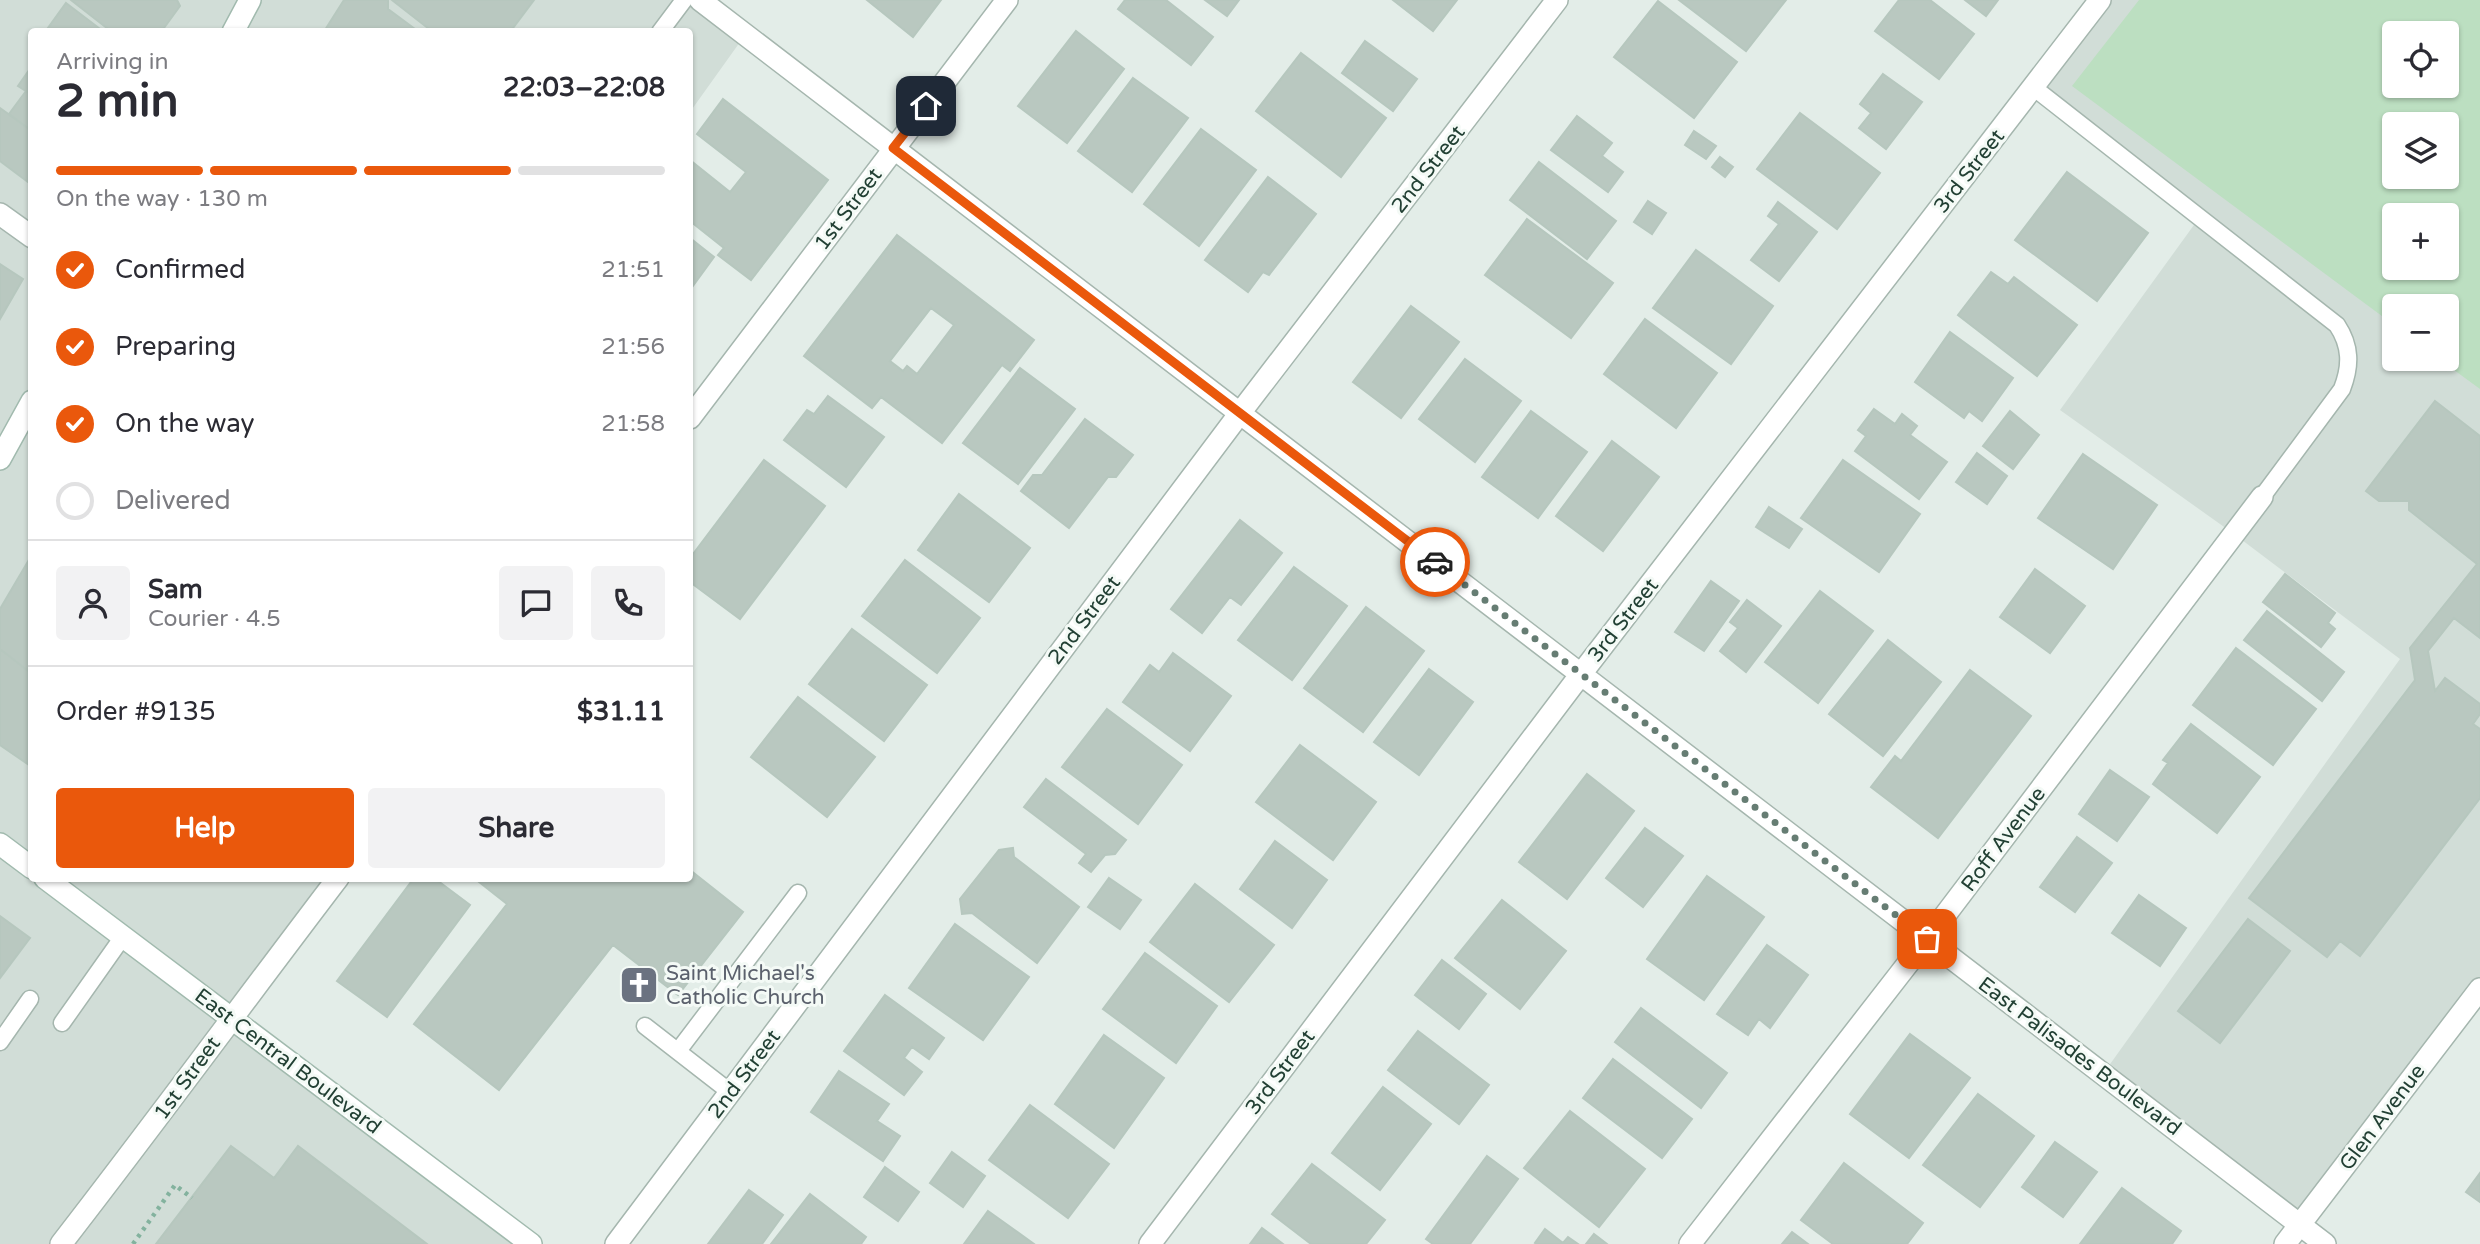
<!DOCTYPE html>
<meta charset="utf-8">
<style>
body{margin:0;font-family:"Varela Round",sans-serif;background:#f2f2f3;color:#2b2b33;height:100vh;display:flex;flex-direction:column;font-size:26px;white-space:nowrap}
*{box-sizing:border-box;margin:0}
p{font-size:23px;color:#7c7c81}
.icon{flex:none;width:38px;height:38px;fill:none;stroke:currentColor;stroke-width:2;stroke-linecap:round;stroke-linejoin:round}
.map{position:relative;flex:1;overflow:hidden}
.side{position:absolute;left:28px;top:28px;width:665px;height:854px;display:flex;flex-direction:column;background:#fff;border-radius:7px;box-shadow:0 2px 5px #0004}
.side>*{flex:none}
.controls{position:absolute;left:2382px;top:21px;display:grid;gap:14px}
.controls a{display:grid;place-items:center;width:77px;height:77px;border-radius:7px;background:#fff;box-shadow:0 2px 5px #0004;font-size:35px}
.pin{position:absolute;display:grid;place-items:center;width:60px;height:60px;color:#fff;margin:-30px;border-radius:14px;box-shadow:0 4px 10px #0006}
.courier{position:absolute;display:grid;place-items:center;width:70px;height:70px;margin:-35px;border:5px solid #ea580c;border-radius:50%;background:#fff;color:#222;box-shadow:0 2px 9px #0007}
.head em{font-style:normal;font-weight:700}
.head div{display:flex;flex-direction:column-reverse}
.head{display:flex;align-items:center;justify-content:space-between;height:119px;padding:0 28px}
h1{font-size:46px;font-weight:700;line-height:52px}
.bar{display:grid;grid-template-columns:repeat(4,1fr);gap:10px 7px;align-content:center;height:84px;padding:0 28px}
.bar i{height:9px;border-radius:5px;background:#e1e1e2}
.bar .current{background:#ea580c}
.bar p{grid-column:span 4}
.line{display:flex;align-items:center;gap:18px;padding:0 28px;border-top:2px solid #e1e1e2}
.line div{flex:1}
.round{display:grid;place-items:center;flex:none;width:74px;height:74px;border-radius:7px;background:#f2f2f3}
ol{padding:0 28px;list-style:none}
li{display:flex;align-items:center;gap:21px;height:77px}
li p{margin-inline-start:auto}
li .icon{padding:7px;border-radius:50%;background:#ea580c;color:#fff;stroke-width:4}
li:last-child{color:#7c7c81}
li i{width:38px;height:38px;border:4px solid #e1e1e2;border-radius:50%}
.primary-button{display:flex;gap:14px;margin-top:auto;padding:14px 28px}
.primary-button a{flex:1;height:80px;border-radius:7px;background:#ea580c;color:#fff;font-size:28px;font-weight:700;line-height:80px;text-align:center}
.primary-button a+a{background:#f2f2f3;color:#2b2b33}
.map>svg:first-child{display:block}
</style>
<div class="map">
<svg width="2480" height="1244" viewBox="0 0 2480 1244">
<rect width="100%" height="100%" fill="#e3ede8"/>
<path fill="#d1ddd7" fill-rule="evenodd" d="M0 0H700L745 35 690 112V32H32V878L338 879 232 1017 531 1244H0Z
M2100 0H2480V989L2300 1224 2103 1074 2400 659 2234 534 2060 410 2199 218 2033 87ZM2394 33H2446V86H2394ZM2394 124H2446V177H2394ZM2394 215H2446V268H2394ZM2394 306H2446V359H2394Z"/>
<path fill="#bcdfc1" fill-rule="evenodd" d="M2139 0H2480V389L2439 359H2446V306H2394V325L2072 86ZM2394 33H2446V86H2394ZM2446 124V177H2394V124ZM2446 215V268H2394V215Z"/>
<path fill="#b9c8c0" stroke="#b6c7be" stroke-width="2" fill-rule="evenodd" d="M71 0H177L180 6 161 32H112Z
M344 0H388V9L419 32H328L325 30Z
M392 0H534L510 32H433Z
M867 0H941L913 37Z
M1125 0H1166L1213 37 1191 65 1118 9Z
M1205 0H1239L1227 16Z
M1393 0H1457L1433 31Z
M1679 0H1786L1746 51Z
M1899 0H1930L1974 34 1939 79 1875 31Z
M1965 0H1998L1986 16Z
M1658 1 1737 62 1694 118 1614 57Z
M66 3 104 32H52L48 28Z
M1076 31 1124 69 1067 143 1018 106Z
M1365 41 1417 79 1393 111 1342 73Z
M1301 53 1386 118 1341 177 1256 111Z
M32 66V95L18 86Z
M1883 74 1922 102 1886 149 1859 128 1871 113 1860 104Z
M1133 78 1188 118 1132 192 1078 151Z
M26 91 32 95V131L9 114Z
M723 99 828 180 751 280 718 255 724 248 690 221V160L730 192 746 172 697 134Z
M0 108 32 131V185L0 161Z
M1800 113 1880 173 1837 229 1757 169Z
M1577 116 1612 143 1602 156 1623 172 1608 192 1551 150Z
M1201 129 1256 170 1199 246 1144 204Z
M1694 131 1716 146 1706 159 1685 145Z
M1720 157 1733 167 1725 177 1712 167Z
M1539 162 1616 221 1587 259 1510 200Z
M2067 172 2148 233 2097 301 2015 240Z
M1268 177 1316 214 1269 275 1263 272 1248 292 1205 260Z
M1648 201 1666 213 1652 234 1634 222Z
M1778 202 1817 232 1779 281 1751 260 1779 224 1768 216Z
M1527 219 1613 283 1571 338 1485 275Z
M897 235 1034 340 1010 371 1002 365 942 443 881 397 872 408 804 356ZM931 308 954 325 917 374 907 366 903 371 890 361Z
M690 238 714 257 690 290Z
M1696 250 1773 306 1731 364 1653 308Z
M0 264 23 279 0 319Z
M1991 272 2008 284 2014 277 2077 325 2037 376 1958 315Z
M1411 306 1459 342 1401 418 1353 382Z
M1645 319 1717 373 1676 428 1604 374Z
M1950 332 2013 378 1982 421 1969 411 1964 418 1915 382Z
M1465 359 1521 401 1475 462 1419 419Z
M1020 368 1075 409 1018 484 963 443Z
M828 396 884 437 846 487 784 440 807 410 814 414Z
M2435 401 2480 436V638L2454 618 2428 651 2435 691 2445 678 2480 704V714L2473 724 2480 729V798L2360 956 2340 941 2327 957 2249 898 2415 680 2410 648 2477 564 2409 510V501H2379L2366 491Z
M1874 409 1895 424 1902 414 1917 426 1910 435 1947 462 1919 499 1855 451 1866 436 1858 430Z
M1531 411 1587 452 1538 518 1482 477Z
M2010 411 2039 435 2013 469 1983 446Z
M1085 419 1133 455 1116 477H1108L1069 528 1021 491 1033 475H1042Z
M1612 441 1659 477 1603 551 1556 516Z
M1977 453 2007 476 1987 504 1956 482Z
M2083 454 2157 505 2113 569 2038 518Z
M764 460 825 506 740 619 690 582V558Z
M1843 460 1920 514 1879 572 1801 518Z
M959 494 1030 548 989 602 918 550Z
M1769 507 1802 529 1789 548 1756 527Z
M1240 520 1282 553 1241 605 1230 597 1202 633 1171 609Z
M30 558 32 559V674L0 649V609Z
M905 560 980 618 937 673 862 616Z
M1294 567 1347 606 1292 680 1238 640Z
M2035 569 2085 606 2050 653 2000 617Z
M2285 574 2335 613 2328 623 2335 629 2321 647 2263 602Z
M1711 581 1739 601 1704 651 1675 632Z
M1820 591 1873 631 1818 703 1765 662Z
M1747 600 1781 626 1746 672 1720 651 1738 628 1730 622Z
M1366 607 1424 651 1363 732 1304 688Z
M2267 611 2344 672 2322 701 2244 640Z
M852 629 927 685 884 741 809 684Z
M1888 640 1941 682 1883 756 1829 714Z
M2236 648 2316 709 2273 765 2193 705Z
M0 649 32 674V767L0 745Z
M1173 653 1231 696 1190 751 1123 702 1150 665 1159 672Z
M1429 669 1473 702 1419 775 1374 742Z
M1970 670 2031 716 1938 838 1871 787 1895 756 1901 761Z
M798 697 875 757 827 817 751 757Z
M1107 709 1182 765 1138 824 1062 767Z
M2191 724 2260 777 2217 833 2153 784 2168 763 2163 760Z
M1300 745 1376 802 1333 860 1256 802Z
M2110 770 2149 797 2117 841 2079 814Z
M1587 774 1634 811 1567 899 1519 862Z
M1046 779 1126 840 1115 854 1105 855 1091 872 1079 863 1086 854 1024 807Z
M1645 828 1683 856 1643 907 1606 878Z
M2077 837 2112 863 2075 912 2040 887Z
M1275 841 1327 880 1292 928 1240 889Z
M1013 848 1014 857 1079 907 1037 963 972 913 962 914 960 899 999 850Z
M690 870 743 912 678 995 613 945 499 1090 414 1024 507 904 474 878H690Z
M1707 876 1764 917 1704 1000 1647 959Z
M414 878H434L470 905 387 1017 337 981Z
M1109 878 1141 900 1120 929 1088 907Z
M1195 884 1274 945 1229 1002 1150 942Z
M2139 895 2186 928 2160 966 2112 933Z
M1502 900 1566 951 1520 1009 1455 958Z
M0 916 30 938 0 978Z
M2248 919 2290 951 2220 1043 2178 1011Z
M955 924 1029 977 983 1040 909 988Z
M1767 945 1808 975 1770 1028 1759 1019 1748 1035 1717 1014Z
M1145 953 1217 1006 1176 1063 1103 1009Z
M1442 960 1486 994 1459 1029 1415 995Z
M885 995 944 1038 929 1059 912 1047 904 1058 922 1072 904 1095 844 1051Z
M1641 1008 1727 1073 1701 1108 1615 1042Z
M1418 1031 1489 1085 1459 1124 1388 1070Z
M1910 1034 1970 1078 1909 1158 1850 1114Z
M1104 1035 1164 1078 1114 1148 1055 1104Z
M1613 1059 1692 1119 1662 1158 1583 1098Z
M839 1071 889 1104 877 1121 900 1136 883 1161 811 1112Z
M1383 1087 1431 1124 1380 1190 1332 1153Z
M1978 1094 2034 1136 1980 1207 1923 1165Z
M1030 1105 1109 1164 1068 1218 989 1160Z
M1570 1111 1645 1169 1599 1227 1524 1168Z
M2055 1142 2097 1172 2063 1217 2022 1187Z
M231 1146 274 1178 298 1146 427 1244H156Z
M952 1152 985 1176 963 1207 930 1183Z
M1487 1156 1518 1179 1470 1244H1433L1426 1239Z
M1844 1163 1923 1223 1907 1244H1833L1801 1220Z
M1312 1164 1385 1220 1366 1244H1311L1272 1214Z
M885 1167 919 1192 898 1221 864 1197Z
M2480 1173V1202L2466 1192Z
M2122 1188 2181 1231 2172 1244H2080Z
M749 1190 783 1215 762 1244H708Z
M810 1194 866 1237 861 1244H771Z
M988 1211 1034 1244H964Z
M1262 1228 1283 1244H1250Z
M1545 1229 1563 1243 1568 1237 1578 1244H1537L1535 1243Z
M1792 1232 1808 1244H1782Z
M1594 1234 1607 1244H1586Z"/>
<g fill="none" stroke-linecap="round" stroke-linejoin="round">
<g stroke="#a5b6ae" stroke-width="19">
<path id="service" d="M660 32 684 0
M2033 87 2337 325C2351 346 2351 366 2342 389L2262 497
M62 1023 122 938
M645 1026 730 1092
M0 1042 30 999
M678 1051 798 893"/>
</g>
<g stroke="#a5b6ae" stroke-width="24">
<path id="minor" d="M700 0 2325 1244
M0 214 32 237
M690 418 1007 0
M61 1244C155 1123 245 1000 338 878
M616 1244 1240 413 1557 0
M1150 1244 1581 674 2100 0
M1690 1244 1927 939 2262 497
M2285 1244 2480 989"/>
</g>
<g stroke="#a1baae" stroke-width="24">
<path id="secondary" d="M233 32 250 0
M0 459 32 401
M0 844 32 868
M45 878 531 1244"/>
</g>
<path stroke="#83b29e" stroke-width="4.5" stroke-dasharray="3.5 5" stroke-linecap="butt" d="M133 1244 175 1185 192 1198"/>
<use href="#service" stroke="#fff" stroke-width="16"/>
<use href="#minor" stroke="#fff" stroke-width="21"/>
<use href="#secondary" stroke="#fff" stroke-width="21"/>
</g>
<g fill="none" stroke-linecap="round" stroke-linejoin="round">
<path stroke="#667d73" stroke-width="7" stroke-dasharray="0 12.6" d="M1435 562 1927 939"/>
<path stroke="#ea580c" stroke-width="9" d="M926 106 893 148 1435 562"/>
</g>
<defs>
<g id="church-square" transform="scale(2.0125)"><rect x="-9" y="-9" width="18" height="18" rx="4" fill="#6b7280" stroke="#f4faf6"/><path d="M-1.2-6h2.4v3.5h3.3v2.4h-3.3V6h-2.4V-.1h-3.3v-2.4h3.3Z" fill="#fff"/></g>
</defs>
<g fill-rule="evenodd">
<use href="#church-square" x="639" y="985"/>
</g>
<g text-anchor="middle" stroke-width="6" stroke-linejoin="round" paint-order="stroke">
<g font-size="21" fill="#224034" stroke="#f4faf6">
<text transform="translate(1428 169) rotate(-52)" y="7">2nd Street</text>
<text transform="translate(1969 171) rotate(-52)" y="7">3rd Street</text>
<text transform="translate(848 209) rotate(-53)" y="7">1st Street</text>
<text transform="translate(1084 620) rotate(-53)" y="7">2nd Street</text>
<text transform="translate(1623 620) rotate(-52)" y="7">3rd Street</text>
<text transform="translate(2003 839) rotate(-53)" y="7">Roff Avenue</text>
<text transform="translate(2080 1056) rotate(37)" y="7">East Palisades Boulevard</text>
<text transform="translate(288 1061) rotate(37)" y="7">East Central Boulevard</text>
<text transform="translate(1280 1072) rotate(-53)" y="7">3rd Street</text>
<text transform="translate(744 1074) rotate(-53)" y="7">2nd Street</text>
<text transform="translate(187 1078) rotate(-54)" y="7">1st Street</text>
<text transform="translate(2382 1117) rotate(-53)" y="7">Glen Avenue</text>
</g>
<g font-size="21" fill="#5b616d" stroke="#f4faf6" text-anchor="start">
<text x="666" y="980">Saint Michael's<tspan x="666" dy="24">Catholic Church</tspan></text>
</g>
</g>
</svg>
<div class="controls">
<a><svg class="icon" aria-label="locate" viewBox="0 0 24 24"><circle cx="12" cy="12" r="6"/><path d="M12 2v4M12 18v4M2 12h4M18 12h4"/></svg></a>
<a><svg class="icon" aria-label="layers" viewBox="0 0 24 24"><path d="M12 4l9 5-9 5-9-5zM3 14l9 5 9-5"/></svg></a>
<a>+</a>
<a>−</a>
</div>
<div class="pin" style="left:1927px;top:939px;background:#ea580c"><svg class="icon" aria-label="bag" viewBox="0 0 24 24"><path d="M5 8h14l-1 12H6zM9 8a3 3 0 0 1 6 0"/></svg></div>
<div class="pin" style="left:926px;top:106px;background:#1f2937"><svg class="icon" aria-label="home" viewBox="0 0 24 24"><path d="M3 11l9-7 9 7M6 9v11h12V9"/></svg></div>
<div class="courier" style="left:1435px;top:562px"><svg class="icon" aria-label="car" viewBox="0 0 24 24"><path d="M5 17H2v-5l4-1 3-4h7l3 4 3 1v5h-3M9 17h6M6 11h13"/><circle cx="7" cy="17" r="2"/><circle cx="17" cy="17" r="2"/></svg></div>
<section class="side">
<div class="head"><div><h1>2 min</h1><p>Arriving in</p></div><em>22:03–22:08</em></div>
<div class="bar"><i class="current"></i><i class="current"></i><i class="current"></i><i></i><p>On the way · 130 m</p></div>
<ol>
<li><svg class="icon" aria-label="check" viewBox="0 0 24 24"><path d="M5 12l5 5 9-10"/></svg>Confirmed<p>21:51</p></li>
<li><svg class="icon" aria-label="check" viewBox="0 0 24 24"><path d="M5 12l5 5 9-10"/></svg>Preparing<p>21:56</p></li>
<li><svg class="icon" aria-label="check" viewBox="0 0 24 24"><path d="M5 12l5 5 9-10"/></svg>On the way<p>21:58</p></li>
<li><i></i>Delivered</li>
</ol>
<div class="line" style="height:126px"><a class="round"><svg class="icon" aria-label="person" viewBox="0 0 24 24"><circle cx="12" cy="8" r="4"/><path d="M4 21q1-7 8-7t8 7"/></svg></a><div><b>Sam</b><p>Courier · 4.5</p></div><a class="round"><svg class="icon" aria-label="chat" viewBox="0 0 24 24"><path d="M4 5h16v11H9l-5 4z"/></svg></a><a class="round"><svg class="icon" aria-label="phone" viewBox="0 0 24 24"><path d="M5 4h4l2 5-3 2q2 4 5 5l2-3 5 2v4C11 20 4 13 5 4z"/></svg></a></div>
<div class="line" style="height:91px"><div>Order #9135</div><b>$31.11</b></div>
<div class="primary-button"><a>Help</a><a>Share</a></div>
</section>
</div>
